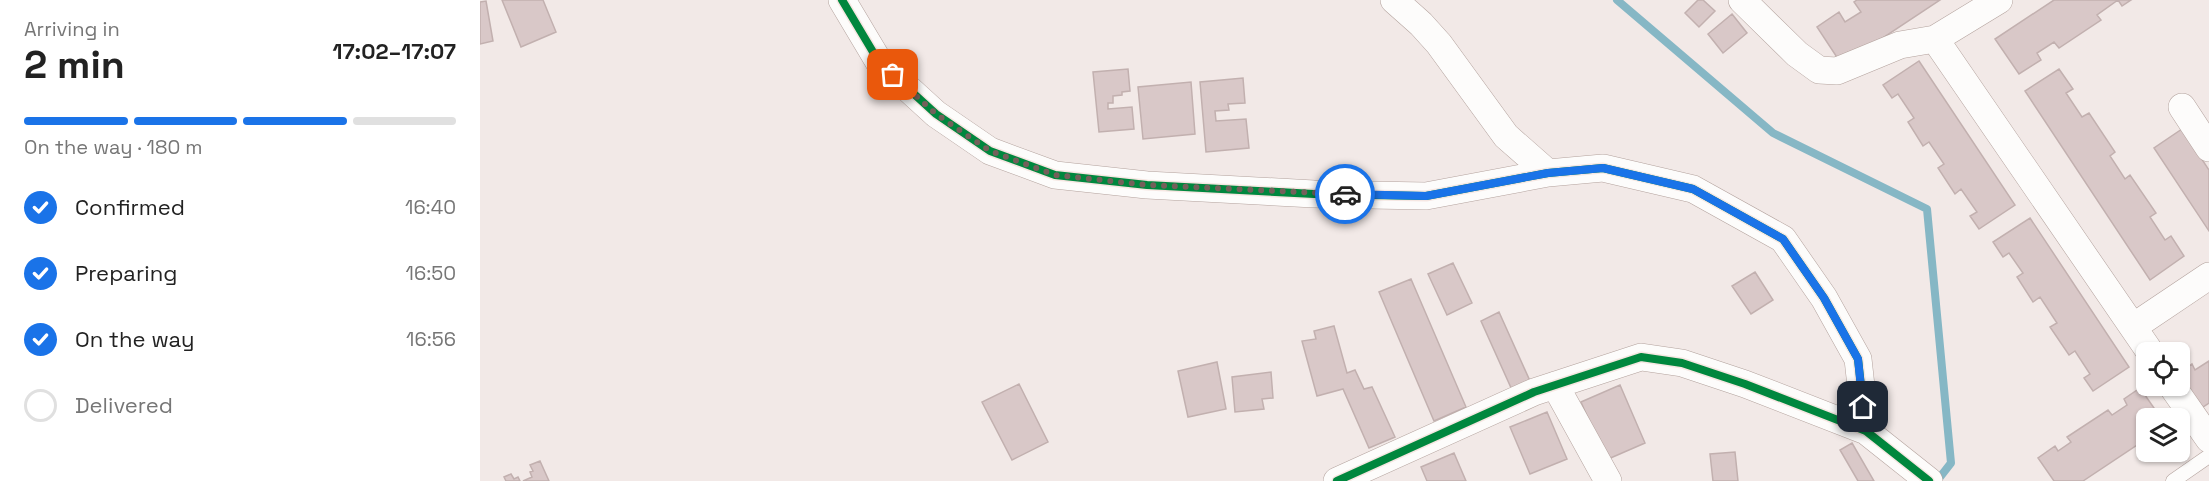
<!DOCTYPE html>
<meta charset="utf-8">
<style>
body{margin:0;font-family:"Space Grotesk",sans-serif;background:#f6f6f6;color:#222;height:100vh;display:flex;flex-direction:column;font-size:22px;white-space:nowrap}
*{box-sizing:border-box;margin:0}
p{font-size:20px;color:#767676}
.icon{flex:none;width:33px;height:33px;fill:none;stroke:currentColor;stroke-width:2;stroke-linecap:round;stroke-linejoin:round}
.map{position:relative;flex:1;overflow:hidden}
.details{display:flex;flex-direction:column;background:#fff;width:480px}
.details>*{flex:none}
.tools{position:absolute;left:1656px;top:342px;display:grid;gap:12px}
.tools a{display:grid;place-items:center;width:54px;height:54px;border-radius:9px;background:#fff;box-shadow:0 2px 4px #0004;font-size:30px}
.pin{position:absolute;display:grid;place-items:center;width:51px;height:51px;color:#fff;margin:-26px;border-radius:12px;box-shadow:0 3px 9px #0006}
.courier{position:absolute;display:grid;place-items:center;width:60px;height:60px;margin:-30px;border:4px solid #1a73e8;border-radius:50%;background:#fff;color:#222;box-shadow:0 2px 8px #0007}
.summary em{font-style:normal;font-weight:700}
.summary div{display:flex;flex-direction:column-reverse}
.summary{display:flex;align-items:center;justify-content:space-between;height:102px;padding:0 24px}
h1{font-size:39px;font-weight:700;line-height:45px}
.bar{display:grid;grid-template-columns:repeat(4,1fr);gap:9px 6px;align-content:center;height:72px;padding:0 24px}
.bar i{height:8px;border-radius:4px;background:#e0e0e0}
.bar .selected{background:#1a73e8}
.bar p{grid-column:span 4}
ol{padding:0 24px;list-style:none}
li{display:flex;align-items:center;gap:18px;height:66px}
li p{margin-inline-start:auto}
li .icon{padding:6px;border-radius:50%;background:#1a73e8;color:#fff;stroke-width:4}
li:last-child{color:#767676}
li i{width:33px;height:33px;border:3px solid #e0e0e0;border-radius:50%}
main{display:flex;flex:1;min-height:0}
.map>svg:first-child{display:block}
</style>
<main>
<section class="details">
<div class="summary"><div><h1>2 min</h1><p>Arriving in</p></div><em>17:02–17:07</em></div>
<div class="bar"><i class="selected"></i><i class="selected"></i><i class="selected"></i><i></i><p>On the way · 180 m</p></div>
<ol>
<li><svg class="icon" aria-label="check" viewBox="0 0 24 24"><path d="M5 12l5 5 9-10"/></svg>Confirmed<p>16:40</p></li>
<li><svg class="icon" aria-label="check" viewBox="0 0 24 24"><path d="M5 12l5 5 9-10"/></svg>Preparing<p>16:50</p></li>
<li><svg class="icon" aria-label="check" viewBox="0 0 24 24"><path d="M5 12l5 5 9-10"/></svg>On the way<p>16:56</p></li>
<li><i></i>Delivered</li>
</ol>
</section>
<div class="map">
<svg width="1729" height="481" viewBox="0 0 1729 481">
<rect width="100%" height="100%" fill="#f2e9e7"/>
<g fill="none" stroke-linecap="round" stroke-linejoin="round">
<path stroke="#86b7c5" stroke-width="8" d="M1137 0 1293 133 1447 209 1471 463 1457 481"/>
</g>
<path fill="#d9c8c8" stroke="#c2b0af" stroke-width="1.5" d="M22 0H63L76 32 41 47Z
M1218 0H1223L1235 11 1219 27 1205 13Z
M1377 0H1460L1362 65 1337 27 1359 12 1365 22 1381 12 1374 2Z
M1574 0H1651L1642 6 1638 0 1617 15 1621 20 1579 48 1574 42 1557 53 1561 60 1539 74 1515 39Z
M6 1 13 41 0 44V2Z
M1252 14 1267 33 1243 53 1228 34Z
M1439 61 1535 205 1499 229 1490 216 1497 212 1481 189 1475 194 1458 168 1464 164 1449 142 1443 146 1428 122 1434 118 1418 94 1412 98 1403 85Z
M648 69 650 91 642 92V95L633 96V103H628V109L652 107 654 129 619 132 613 72Z
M1579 69 1593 89 1586 93 1602 117 1609 113 1635 152 1630 156 1645 179 1650 175 1676 213 1670 217 1685 240 1691 236 1704 256 1670 280 1545 91Z
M763 78 765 103 748 104 749 110 735 111 736 121 766 119 769 148 726 152 720 82Z
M711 82 715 134 663 139 658 87Z
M1702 129 1729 170V231L1674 148Z
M1550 218 1649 367 1613 391 1604 378 1610 374 1595 351 1589 355 1570 327 1577 323 1560 297 1553 302 1537 277 1543 273 1529 253 1523 257 1513 242Z
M973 263 992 303 967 315 948 274Z
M1275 272 1293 300 1271 314 1252 286Z
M931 279 986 407 954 421 899 292Z
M1019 312 1050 381 1032 390 1001 321Z
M854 326 867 373 875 370 884 389 892 387 915 437 889 448 863 389 837 396 822 341 836 339 834 331Z
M1729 361V403L1714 413 1700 386V373L1712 364 1715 370Z
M737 362 746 409 708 417 698 371Z
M791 372 793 398 782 399 784 409 755 412 752 377Z
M539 384 568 442 532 460 502 402Z
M1140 385 1165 443 1126 460 1101 402Z
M1660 388 1681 418H1666V439L1603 481H1574L1558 458 1575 446 1578 451 1591 442 1587 437 1628 410 1632 415 1647 405 1644 399Z
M1067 412 1087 459 1050 474 1030 427Z
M1372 443 1394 481H1378L1360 450Z
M1255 452 1258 481H1233L1230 454Z
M974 453 986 481H947L941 467Z
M60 461 69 481H43L52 477 50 472 53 471 50 465Z
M31 474 34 479 38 477 40 481H26L24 477Z"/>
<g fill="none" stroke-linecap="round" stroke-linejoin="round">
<g stroke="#b3a29d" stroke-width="15">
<path id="service" d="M1693 481 1729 456"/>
</g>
<g stroke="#b3a29d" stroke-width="28">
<path id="minor" d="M362 0 399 62 456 114 510 151 575 175 667 185 834 194 946 196 1068 173 1123 168 1213 189 1303 239 1344 298 1378 359 1386 431
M914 0 941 24 959 44 1026 136 1068 173
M1262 0 1317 54 1339 70 1357 71 1420 45 1455 39
M1519 0 1455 39 1670 352
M1702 107 1729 148
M1653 327 1729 276
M1075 385 1128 481
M1692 386 1729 439
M857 481 1054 392 1161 357 1202 363 1265 384 1386 431 1449 481"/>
</g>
<use href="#service" stroke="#fdfcfb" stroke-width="14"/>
<use href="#minor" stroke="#fdfcfb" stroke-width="27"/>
<g stroke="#f6e7e2" stroke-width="11">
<path id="cycleway" d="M362 0 399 62 456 114 510 151 575 175 667 185 834 194 946 196 1068 173 1123 168 1213 189 1303 239 1344 298 1378 359 1386 431
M857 481 1054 392 1161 357 1202 363 1265 384 1386 431 1449 481"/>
</g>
<use href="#cycleway" stroke="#00873e" stroke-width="8"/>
</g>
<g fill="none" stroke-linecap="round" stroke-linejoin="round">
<path stroke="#74605a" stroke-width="6" stroke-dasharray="0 10.8" d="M413 75 456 114 510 151 575 175 667 185 865 194"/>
<path stroke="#1a73e8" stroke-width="8" d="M865 194 946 196 1068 173 1123 168 1213 189 1303 239 1344 298 1378 359 1383 407"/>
</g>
</svg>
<div class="tools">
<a><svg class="icon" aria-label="locate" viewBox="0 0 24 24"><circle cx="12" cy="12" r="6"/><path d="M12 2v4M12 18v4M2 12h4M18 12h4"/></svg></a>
<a><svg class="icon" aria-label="layers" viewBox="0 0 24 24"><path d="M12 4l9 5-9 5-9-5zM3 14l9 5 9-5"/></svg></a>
</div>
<div class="pin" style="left:413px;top:75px;background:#ea580c"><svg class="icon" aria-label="bag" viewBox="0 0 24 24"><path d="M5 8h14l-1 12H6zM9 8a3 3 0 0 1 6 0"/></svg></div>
<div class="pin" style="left:1383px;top:407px;background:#1f2937"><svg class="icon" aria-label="home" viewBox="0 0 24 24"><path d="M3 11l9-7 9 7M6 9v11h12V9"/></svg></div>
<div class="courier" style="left:865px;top:194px"><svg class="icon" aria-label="car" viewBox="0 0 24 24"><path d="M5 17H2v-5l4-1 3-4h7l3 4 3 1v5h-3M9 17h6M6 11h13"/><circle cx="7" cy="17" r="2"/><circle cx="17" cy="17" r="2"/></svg></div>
</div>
</main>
